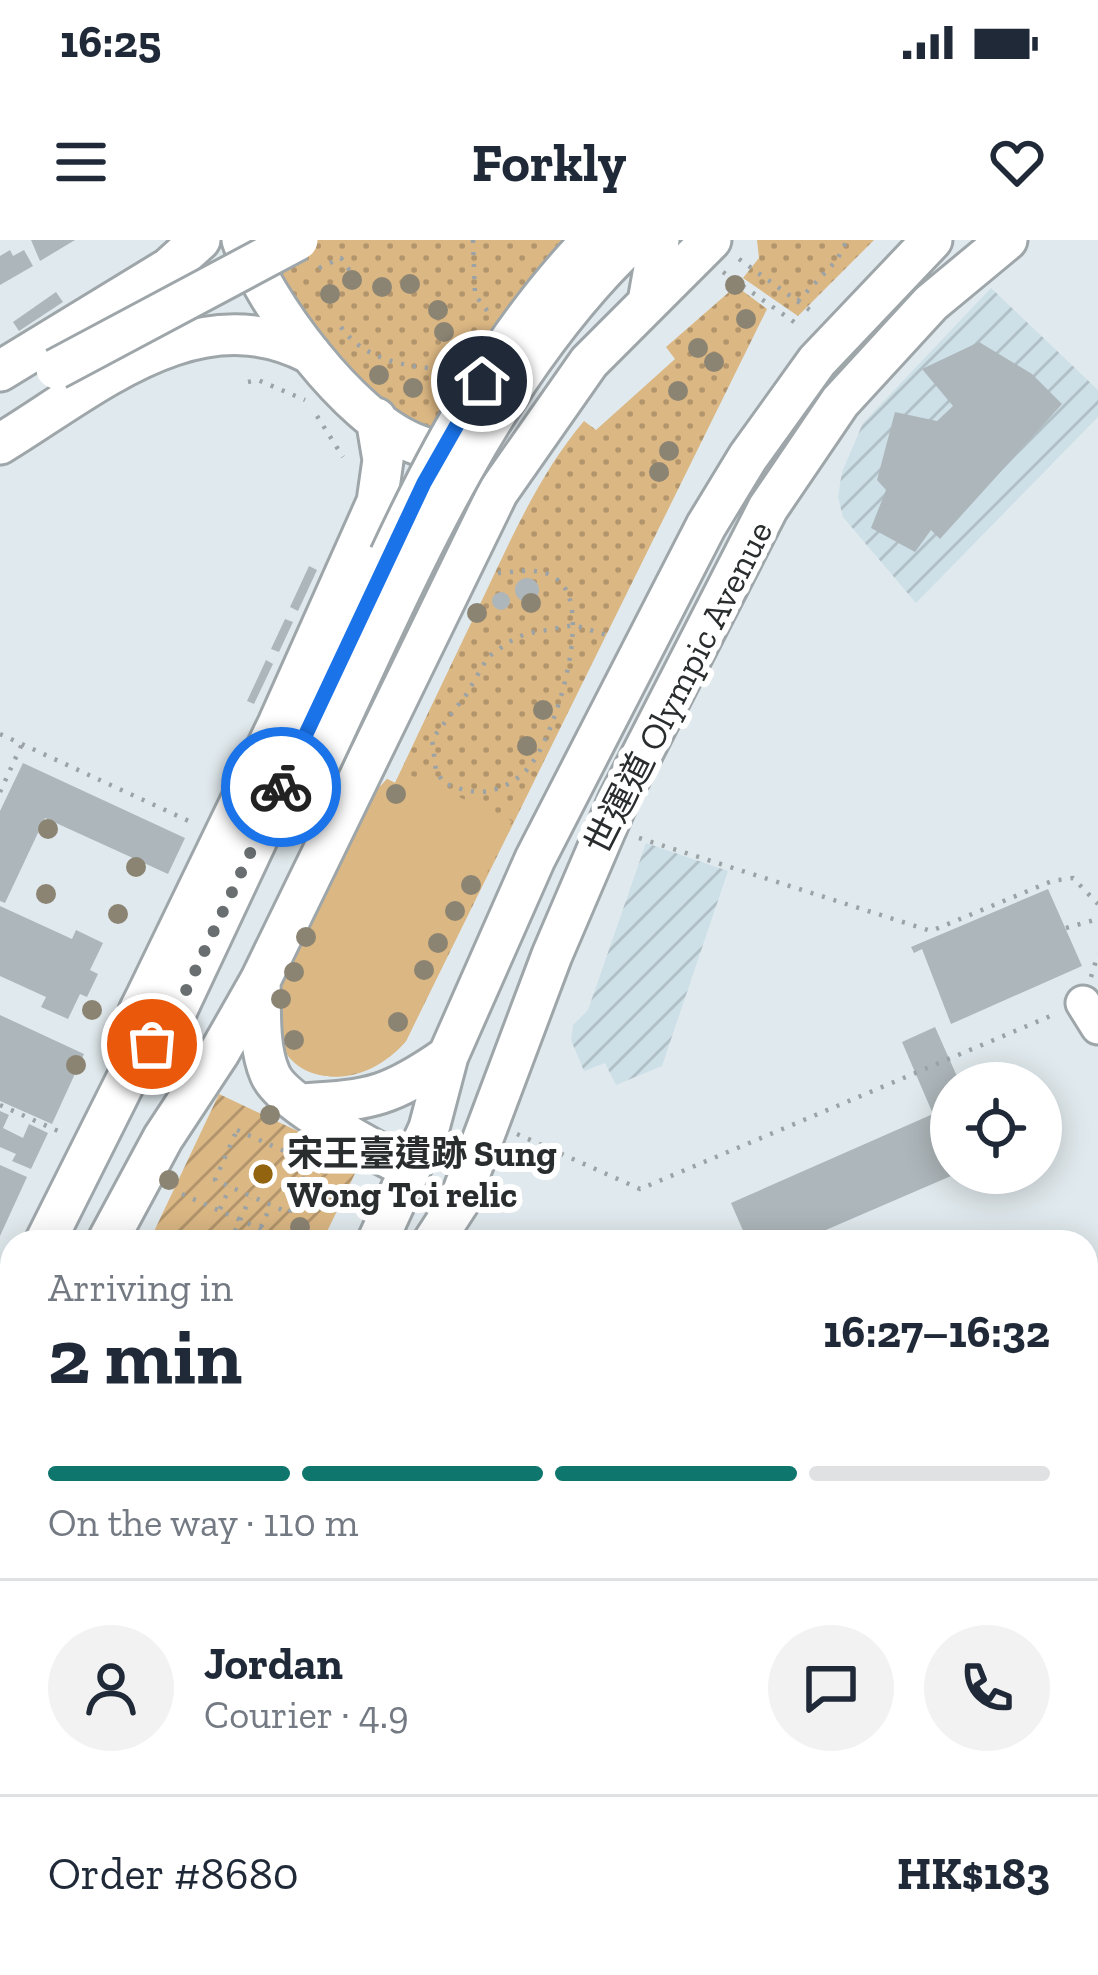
<!DOCTYPE html>
<meta charset="utf-8">
<style>
body{margin:0;font-family:"Zilla Slab","Noto Sans TC",serif;background:#f2f2f3;color:#1f2937;height:100vh;display:flex;flex-direction:column;font-size:45px;white-space:nowrap}
*{box-sizing:border-box;margin:0}
p{font-size:39px;color:#747a83}
.icon{flex:none;width:66px;height:66px;fill:none;stroke:currentColor;stroke-width:2;stroke-linecap:round;stroke-linejoin:round}
.map{position:relative;flex:1;overflow:hidden}
.panel{position:absolute;left:0px;top:990px;width:1098px;height:747px;display:flex;flex-direction:column;background:#fff;border-radius:36px 36px 0 0;box-shadow:0 6px 30px #0003}
.panel>*{flex:none}
.tools{position:absolute;left:930px;top:822px;display:grid;gap:24px}
.tools a{display:grid;place-items:center;width:132px;height:132px;border-radius:50%;background:#fff;box-shadow:0 6px 30px #0003;font-size:60px}
.pin{position:absolute;display:grid;place-items:center;width:102px;height:102px;color:#fff;margin:-51px;border:6px solid #fff;border-radius:50%;box-shadow:0 3px 12px #0007}
.courier{position:absolute;display:grid;place-items:center;width:120px;height:120px;margin:-60px;border:9px solid #1a73e8;border-radius:50%;background:#fff;color:#222;box-shadow:0 3px 15px #0007}
.headline em{font-style:normal;font-weight:700}
.headline div{display:flex;flex-direction:column-reverse}
.headline{display:flex;align-items:center;justify-content:space-between;height:204px;padding:0 48px}
h1{font-size:78px;font-weight:700;line-height:90px}
.bar{display:grid;grid-template-columns:repeat(4,1fr);gap:18px 12px;align-content:center;height:144px;padding:0 48px}
.bar i{height:15px;border-radius:9px;background:#e0e1e3}
.bar .active{background:#0f766e}
.bar p{grid-column:span 4}
.line{display:flex;align-items:center;gap:30px;padding:0 48px;border-top:3px solid #e0e1e3}
.line div{flex:1}
.round{display:grid;place-items:center;flex:none;width:126px;height:126px;border-radius:63px;background:#f2f2f3}
.status{display:flex;justify-content:space-between;align-items:center;height:84px;padding:0 60px;background:#fff;direction:ltr}
.status svg{height:33px;fill:currentColor}
header{display:flex;justify-content:space-between;align-items:center;height:156px;padding:0 48px;background:#fff;font-size:54px;font-weight:700}
.map>svg:first-child{display:block}
</style>
<div class="status"><b>16:25</b><svg viewBox="0 0 49 12"><path d="M0 12V9h3v3zM5 12V6h3v6zM10 12V3h3v9zM15 12V0h3v12zM26 1h20v11H26zM47 4h2v5h-2z"/></svg></div>
<header><svg class="icon" aria-label="menu" viewBox="0 0 24 24"><path d="M4 6h16M4 12h16M4 18h16"/></svg>Forkly<svg class="icon" aria-label="heart" viewBox="0 0 24 24"><path d="M12 20l-8-8c-3-5 5-10 8-4 3-6 11-1 8 4z"/></svg></header>
<div class="map">
<svg width="1098" height="1735" viewBox="0 0 1098 1735">
<defs>
<pattern id="industrial-furrows" width="10" height="10" patternUnits="userSpaceOnUse" patternTransform="scale(3)"><rect width="10" height="10" fill="#cee0e7"/><path d="M-1 1l2-2M0 10L10 0M9 11l2-2" fill="none" stroke="#b1c0c6"/></pattern>
<pattern id="grass-tufts" width="24" height="20" patternUnits="userSpaceOnUse" patternTransform="scale(3)"><rect width="24" height="20" fill="#dbb783"/><path d="M3 7l-1-3M5 7V3M7 7l1-3M15 17l-1-3M17 17v-4M19 17l1-3" fill="none" stroke="#b2956c"/></pattern>
<pattern id="park-dots" width="8" height="8" patternUnits="userSpaceOnUse" patternTransform="scale(3)"><rect width="8" height="8" fill="#dbb783"/><path d="M2 2h.1M6 6h.1" fill="none" stroke="#b2956c" stroke-width="1.8" stroke-linecap="round"/></pattern>
<pattern id="garden-furrows" width="10" height="10" patternUnits="userSpaceOnUse" patternTransform="scale(3)"><rect width="10" height="10" fill="#dbb783"/><path d="M-1 1l2-2M0 10L10 0M9 11l2-2" fill="none" stroke="#b2956c"/></pattern>
</defs>
<rect width="100%" height="100%" fill="#e0e9ed"/>
<path fill="url(#industrial-furrows)" d="M991 48 1098 150V177L916 363 843 277 838 257 842 232 863 183Z
M646 603 728 631 662 826 616 845 605 823 584 831 571 800 573 785 588 770Z"/>
<path fill="url(#grass-tufts)" d="M1086 1487 1098 1491V1572L1086 1557Z
M1098 1580V1694H1089L1086 1618Z"/>
<path fill="url(#park-dots)" d="M265 0H639L621 41 513 167 437 190 407 178 363 141 296 64Z
M757 0H874L798 76 743 38 759 18Z
M736 46 767 69 406 801C377 835 331 850 294 822L359 570 387 539 395 543C424 481 454 419 483 358 512 297 540 233 584 181L596 190 675 119 666 107Z"/>
<path fill="url(#garden-furrows)" d="M219 854 361 921 322 1002H149Z"/>
<path fill="#dbb783" d="M401 531 512 581 406 801C363 852 272 853 276 769 277 730 336 612 357 574 364 561 377 550 387 539L395 543Z"/>
<path fill="#adb6ba" d="M31 0H75L40 21Z
M10 10 13 16 24 10 33 26 0 45V16Z
M56 52 63 62 19 91 13 82Z
M979 102 1032 134 1062 164 940 299 931 290 915 312 871 288 886 250 877 240 895 172 937 181 953 166 922 129Z
M309 326 317 330 298 371 290 367Z
M515 350a12 12 0 1 1 24 0a12 12 0 1 1-24 0Z
M492 361a9 9 0 1 1 18 0a9 9 0 1 1-18 0Z
M285 379 293 382 279 412 271 409Z
M266 420 273 424 254 464 247 461Z
M23 523 185 598 168 634 45 578 5 663 0 661V571Z
M1048 649 1082 726 951 784 922 709 914 713 911 707Z
M0 666 72 699 76 690 103 703 90 730 98 734 87 757 80 754 68 779 41 767 46 757 0 736Z
M0 775 84 814 52 884 0 861Z
M935 787 960 843H951V936L798 1002H748L731 963 933 874 902 802Z
M0 871 9 875 3 888 23 898 29 884 48 893 31 929 12 921 16 914 0 907Z
M0 925 27 937 0 996Z
M12 1275V1453L0 1479V1301Z
M12 1493V1651L0 1645V1520Z
M0 1653 12 1659 10 1677 0 1673Z
M171 1725H228L251 1735H166Z
M393 1725H1018L1040 1735H388Z"/>
<g fill="none" stroke-linecap="round" stroke-linejoin="round">
<path stroke="#bbc3c7" stroke-width="48" stroke-dasharray="48 24" stroke-linecap="butt" d="M1086 1582 1098 1598"/>
<g stroke="#9ea6aa" stroke-width="39">
<path id="minor" d="M1083 763 1098 787
M1086 1357 1098 1355
M25 1725 47 1735
M296 1735 300 1725"/>
</g>
<g stroke="#9ea6aa" stroke-width="45">
<path id="major" d="M242 0C264 63 349 177 413 203 433 212 455 212 476 208
M604 30 633 0
M648 62 659 0
M0 131 169 28 200 0
M0 204C94 147 197 54 311 114
M260 741C261 770 258 806 270 834 283 865 377 911 409 929
M135 822 169 787 390 316
M303 864C372 860 391 856 448 816
M45 1002 135 822 139 771 147 755 278 484 377 262 383 220 376 178
M107 1002 163 898 219 813 260 741 498 252 589 122 711 0
M377 1002 429 888 448 816 535 619 706 286 748 217 817 121 932 0
M433 1002 459 962 552 715 618 561 768 268 840 162 931 63 1007 0
M0 1089 12 1066
M0 1208 12 1183
M1086 1450 1098 1457
M1086 1723 1098 1731"/>
</g>
<path stroke="#9ca3a6" stroke-width="4.5" stroke-dasharray="3 9" stroke-linecap="butt" d="M473 0 475 55 489 73
M739 19 811 71
M319 28 341 18 352 34
M723 32 797 84
M798 61 837 20 847 0
M341 87C365 122 414 129 454 129
M248 142 258 140 305 160
M317 176 343 217
M498 333C520 332 542 325 560 342 593 372 555 497 529 527 522 536 510 544 499 548 480 556 462 550 444 543L436 531 432 499 466 455 488 417 509 402 525 394 574 385 610 396
M0 494 191 582
M0 552 22 504
M639 598 931 691 1052 641 1073 638 1098 664
M1066 688 1098 679
M1091 737 1098 714
M0 865 58 891
M237 890 311 923 289 973 215 940Z
M517 894 640 949 1053 775
M182 954 290 1002
M220 969 230 947
M261 987 271 965
M230 1002 250 958
M0 1500 12 1474
M89 1725 110 1735
M236 1725 258 1735
M156 1735 160 1725
M381 1735 386 1725"/>
<use href="#minor" stroke="#fff" stroke-width="33"/>
<use href="#major" stroke="#fff" stroke-width="39"/>
<g stroke="#9ea6aa" stroke-width="45" stroke-linecap="butt">
<path id="major-bridge" d="M56 129 298 0
M390 316C443 202 504 91 592 0
M305 554C392 374 467 178 604 30"/>
</g>
<use href="#major-bridge" stroke="#fff" stroke-width="39"/>
</g>
<g fill="#8c8473">
<circle cx="352" cy="40" r="10"/>
<circle cx="410" cy="44" r="10"/>
<circle cx="735" cy="45" r="10"/>
<circle cx="382" cy="47" r="10"/>
<circle cx="330" cy="54" r="10"/>
<circle cx="438" cy="70" r="10"/>
<circle cx="746" cy="79" r="10"/>
<circle cx="444" cy="92" r="10"/>
<circle cx="698" cy="108" r="10"/>
<circle cx="714" cy="122" r="10"/>
<circle cx="379" cy="135" r="10"/>
<circle cx="413" cy="148" r="10"/>
<circle cx="678" cy="151" r="10"/>
<circle cx="669" cy="211" r="10"/>
<circle cx="659" cy="232" r="10"/>
<circle cx="531" cy="363" r="10"/>
<circle cx="477" cy="373" r="10"/>
<circle cx="543" cy="470" r="10"/>
<circle cx="527" cy="506" r="10"/>
<circle cx="396" cy="554" r="10"/>
<circle cx="48" cy="589" r="10"/>
<circle cx="136" cy="627" r="10"/>
<circle cx="471" cy="645" r="10"/>
<circle cx="46" cy="654" r="10"/>
<circle cx="455" cy="671" r="10"/>
<circle cx="118" cy="674" r="10"/>
<circle cx="306" cy="697" r="10"/>
<circle cx="438" cy="703" r="10"/>
<circle cx="424" cy="730" r="10"/>
<circle cx="294" cy="732" r="10"/>
<circle cx="281" cy="759" r="10"/>
<circle cx="92" cy="770" r="10"/>
<circle cx="398" cy="782" r="10"/>
<circle cx="294" cy="800" r="10"/>
<circle cx="76" cy="825" r="10"/>
<circle cx="270" cy="875" r="10"/>
<circle cx="331" cy="917" r="10"/>
<circle cx="515" cy="919" r="10"/>
<circle cx="169" cy="940" r="10"/>
<circle cx="300" cy="987" r="10"/>
</g>
<g fill="none" stroke-linecap="round" stroke-linejoin="round">
<path stroke="#696f71" stroke-width="12" stroke-dasharray="0 21.6" d="M152 804 169 787 281 547"/>
<path stroke="#1a73e8" stroke-width="15" d="M281 547 424 243 482 141"/>
</g>
<circle fill="#926410" stroke="#fff" stroke-width="4.5" cx="263" cy="934" r="12"/>
<g text-anchor="middle" stroke-width="12" stroke-linejoin="round" paint-order="stroke">
<g font-size="36" fill="#292d2e" stroke="#fff">
<text transform="translate(678 447) rotate(-63)" y="13">世運道 Olympic Avenue</text>
</g>
<g font-size="36" font-weight="bold" fill="#292d2e" stroke="#fff" text-anchor="start">
<text x="287" y="926">宋王臺遺跡 Sung<tspan x="287" dy="41">Wong Toi relic</tspan></text>
</g>
</g>
</svg>
<div class="tools">
<a><svg class="icon" aria-label="locate" viewBox="0 0 24 24"><circle cx="12" cy="12" r="6"/><path d="M12 2v4M12 18v4M2 12h4M18 12h4"/></svg></a>
</div>
<div class="pin" style="left:152px;top:804px;background:#ea580c"><svg class="icon" aria-label="bag" viewBox="0 0 24 24"><path d="M5 8h14l-1 12H6zM9 8a3 3 0 0 1 6 0"/></svg></div>
<div class="pin" style="left:482px;top:141px;background:#1f2937"><svg class="icon" aria-label="home" viewBox="0 0 24 24"><path d="M3 11l9-7 9 7M6 9v11h12V9"/></svg></div>
<div class="courier" style="left:281px;top:547px"><svg class="icon" aria-label="bike" viewBox="0 0 24 24"><circle cx="6" cy="16" r="4"/><circle cx="18" cy="16" r="4"/><path d="M6 16l4-8h5l3 8M10 8l3 8H6M13 5h3"/></svg></div>
<section class="panel">
<div class="headline"><div><h1>2 min</h1><p>Arriving in</p></div><em>16:27–16:32</em></div>
<div class="bar"><i class="active"></i><i class="active"></i><i class="active"></i><i></i><p>On the way · 110 m</p></div>
<div class="line" style="height:216px"><a class="round"><svg class="icon" aria-label="person" viewBox="0 0 24 24"><circle cx="12" cy="8" r="4"/><path d="M4 21q1-7 8-7t8 7"/></svg></a><div><b>Jordan</b><p>Courier · 4.9</p></div><a class="round"><svg class="icon" aria-label="chat" viewBox="0 0 24 24"><path d="M4 5h16v11H9l-5 4z"/></svg></a><a class="round"><svg class="icon" aria-label="phone" viewBox="0 0 24 24"><path d="M5 4h4l2 5-3 2q2 4 5 5l2-3 5 2v4C11 20 4 13 5 4z"/></svg></a></div>
<div class="line" style="height:156px"><div>Order #8680</div><b>HK$183</b></div>
</section>
</div>
